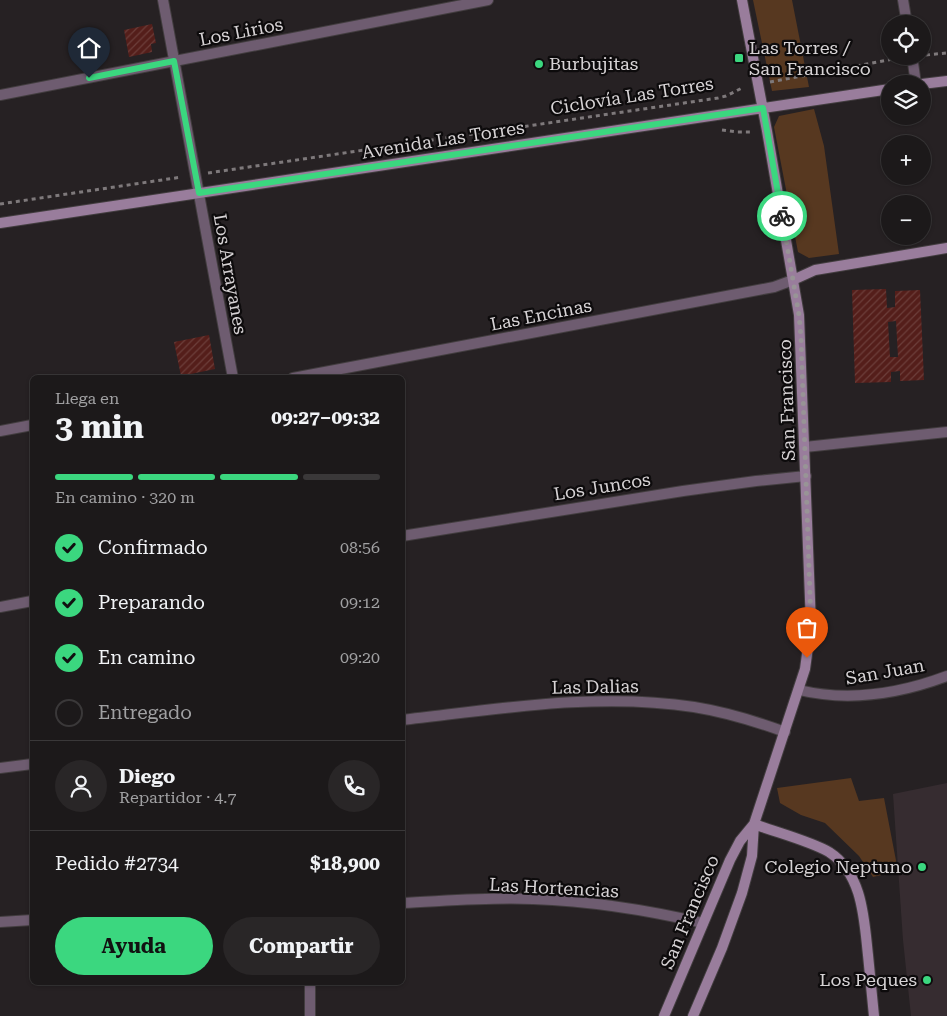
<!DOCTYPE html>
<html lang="es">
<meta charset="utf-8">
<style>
body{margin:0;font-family:"Roboto Serif",serif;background:#292627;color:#f1f3f6;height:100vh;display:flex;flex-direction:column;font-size:19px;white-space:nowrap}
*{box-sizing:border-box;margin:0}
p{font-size:16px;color:#a0a0a2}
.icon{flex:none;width:28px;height:28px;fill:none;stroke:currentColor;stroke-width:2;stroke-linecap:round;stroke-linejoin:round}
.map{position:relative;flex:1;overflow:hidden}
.panel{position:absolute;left:30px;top:375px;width:375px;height:610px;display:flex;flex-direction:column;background:#1c191a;border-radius:8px;box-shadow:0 1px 4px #0004,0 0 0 1px #3a3839}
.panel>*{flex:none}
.tools{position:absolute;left:881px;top:15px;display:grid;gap:10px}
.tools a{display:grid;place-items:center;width:50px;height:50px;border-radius:50%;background:#1c191a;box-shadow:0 1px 4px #0004,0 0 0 1px #3a3839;font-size:25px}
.pin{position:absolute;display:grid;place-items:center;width:42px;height:42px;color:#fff;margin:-51px -21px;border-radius:50% 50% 50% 0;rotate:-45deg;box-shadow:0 0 5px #0007}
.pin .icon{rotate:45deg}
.courier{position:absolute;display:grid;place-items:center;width:50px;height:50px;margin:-25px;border:4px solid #3bd77f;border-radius:50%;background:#fff;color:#222;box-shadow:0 1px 6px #0007}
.summary em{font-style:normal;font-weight:700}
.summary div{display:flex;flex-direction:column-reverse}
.summary{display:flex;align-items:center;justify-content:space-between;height:85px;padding:0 25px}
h1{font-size:32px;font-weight:700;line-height:38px}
.bar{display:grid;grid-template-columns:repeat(4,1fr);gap:8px 5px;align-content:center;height:60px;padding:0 25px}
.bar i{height:6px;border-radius:4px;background:#3a3839}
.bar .selected{background:#3bd77f}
.bar p{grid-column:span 4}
.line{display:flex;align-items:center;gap:12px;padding:0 25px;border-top:1px solid #3a3839}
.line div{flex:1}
.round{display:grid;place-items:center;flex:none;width:52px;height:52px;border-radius:26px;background:#292627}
ol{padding:0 25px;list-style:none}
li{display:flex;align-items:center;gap:15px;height:55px}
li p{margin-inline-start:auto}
li .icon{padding:5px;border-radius:50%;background:#3bd77f;color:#111;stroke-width:4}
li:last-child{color:#a0a0a2}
li i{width:28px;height:28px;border:2px solid #3a3839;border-radius:50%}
.action{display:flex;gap:10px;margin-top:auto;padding:10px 25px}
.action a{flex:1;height:58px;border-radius:30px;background:#3bd77f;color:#111;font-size:20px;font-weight:700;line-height:58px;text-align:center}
.action a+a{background:#292627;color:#f1f3f6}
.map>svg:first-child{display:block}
</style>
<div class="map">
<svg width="947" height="1016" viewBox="0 0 947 1016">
<defs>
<pattern id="building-hatch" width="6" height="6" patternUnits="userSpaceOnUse" patternTransform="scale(1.25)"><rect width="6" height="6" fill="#541e1a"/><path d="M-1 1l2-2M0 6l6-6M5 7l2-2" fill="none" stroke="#6c3e3a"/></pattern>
</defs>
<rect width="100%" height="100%" fill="#262123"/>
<path fill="#362c30" d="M947 783V1016H911L903 940 893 794Z"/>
<path fill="#573820" d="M753 0H792L809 87 772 91Z
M814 109 824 146 839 254 809 258 798 252 774 127 779 116Z
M851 778 859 801 884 798 898 871 873 877 859 856 825 823 801 815 780 803 777 788Z"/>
<path fill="url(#building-hatch)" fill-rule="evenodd" d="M152 24 156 43 151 44 152 52 129 57 124 30Z
M886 289 887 308 895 307V291L920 290 924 380 900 381V371L891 372V382L855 383 852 290ZM896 321 898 357H890L888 322Z
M209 335 215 369 181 376 174 342Z"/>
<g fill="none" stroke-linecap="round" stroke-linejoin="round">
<g stroke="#423d3f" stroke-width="12">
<path id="street" d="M163 0 233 378
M903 0 907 24
M912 56 916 84
M0 95 488 0
M293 378 774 287 793 280
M0 431 32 425
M805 447 947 432
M402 536 683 491 756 481 806 476
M0 607 32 601
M799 690C849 702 899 694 947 676
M402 720C499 709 597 692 694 707 725 712 755 721 785 732
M0 768 32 764
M402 903C446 901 489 897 533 899 590 901 647 910 703 923
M0 922 32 920
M310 982V1016"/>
</g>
<g stroke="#423d3f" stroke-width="12">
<path id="secondary" d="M922 84 947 81
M0 223 890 89
M793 280 815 270 947 248
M754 824C775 832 810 841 829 852 863 874 864 919 868 955 870 975 872 996 874 1016
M664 1016 730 860 740 841 754 824
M693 1016 722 948 742 893 752 856 754 824 805 669 811 625 799 315 767 131 742 0"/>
</g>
<path stroke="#7e797b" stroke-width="3" stroke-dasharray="4 4" stroke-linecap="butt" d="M926 55 947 53
M770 82 899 58
M722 130 737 132H753
M208 173 718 98 726 96 744 87
M0 204 182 177"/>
<use href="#street" stroke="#6e5c70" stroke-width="10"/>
<use href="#secondary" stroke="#997d9c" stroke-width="10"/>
</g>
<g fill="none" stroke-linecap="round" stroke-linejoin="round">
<path stroke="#989496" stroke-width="5" stroke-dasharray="0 9" d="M782 216 799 315 801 337 811 625 807 658"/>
<path stroke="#3bd77f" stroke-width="6" d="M89 78 174 61 199 193 763 108 782 216"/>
</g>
<g fill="#3bd77f" stroke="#0d0b0c" stroke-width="2">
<rect x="734" y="53" width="10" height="10" rx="2.5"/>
<circle cx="539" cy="64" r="5"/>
<circle cx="922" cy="867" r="5"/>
<circle cx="927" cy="980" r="5"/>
</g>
<g text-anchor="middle" stroke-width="4.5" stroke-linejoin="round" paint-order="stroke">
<g font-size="18" fill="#d6d2d4" stroke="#0d0b0c">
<text transform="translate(241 32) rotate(-11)" y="6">Los Lirios</text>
<text transform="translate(632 96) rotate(-9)" y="6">Ciclovía Las Torres</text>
<text transform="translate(443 140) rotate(-9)" y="6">Avenida Las Torres</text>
<text transform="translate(230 274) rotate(80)" y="6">Los Arrayanes</text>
<text transform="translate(541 315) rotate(-11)" y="6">Las Encinas</text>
<text transform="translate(787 400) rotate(-92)" y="6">San Francisco</text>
<text transform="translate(602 487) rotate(-9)" y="6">Los Juncos</text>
<text transform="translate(885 672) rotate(-10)" y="6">San Juan</text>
<text transform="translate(595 687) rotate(-1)" y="6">Las Dalias</text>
<text transform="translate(554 888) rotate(3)" y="6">Las Hortencias</text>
<text transform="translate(690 912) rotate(-67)" y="6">San Francisco</text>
</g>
<g font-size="18" fill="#d6d2d4" stroke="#0d0b0c" text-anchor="start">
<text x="749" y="54">Las Torres /<tspan x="749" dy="21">San Francisco</tspan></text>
<text x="549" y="70">Burbujitas</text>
<text x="912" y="873" text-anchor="end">Colegio Neptuno</text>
<text x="917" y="986" text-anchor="end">Los Peques</text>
</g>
</g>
</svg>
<div class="tools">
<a><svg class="icon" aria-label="locate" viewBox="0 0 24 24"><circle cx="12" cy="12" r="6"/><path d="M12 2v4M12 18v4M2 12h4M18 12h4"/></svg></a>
<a><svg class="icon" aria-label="layers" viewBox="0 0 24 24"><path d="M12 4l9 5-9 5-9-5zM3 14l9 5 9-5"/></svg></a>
<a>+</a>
<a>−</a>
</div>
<div class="pin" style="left:807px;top:658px;background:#ea580c"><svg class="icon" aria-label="bag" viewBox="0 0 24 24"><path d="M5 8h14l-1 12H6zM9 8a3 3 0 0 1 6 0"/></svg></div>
<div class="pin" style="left:89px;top:78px;background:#1f2937"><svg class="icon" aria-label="home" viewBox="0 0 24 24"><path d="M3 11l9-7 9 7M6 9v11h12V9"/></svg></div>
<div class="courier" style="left:782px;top:216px"><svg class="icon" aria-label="bike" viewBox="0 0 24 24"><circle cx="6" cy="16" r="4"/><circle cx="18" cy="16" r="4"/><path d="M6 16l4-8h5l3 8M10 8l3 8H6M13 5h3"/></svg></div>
<section class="panel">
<div class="summary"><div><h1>3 min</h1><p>Llega en</p></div><em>09:27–09:32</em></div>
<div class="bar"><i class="selected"></i><i class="selected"></i><i class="selected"></i><i></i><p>En camino · 320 m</p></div>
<ol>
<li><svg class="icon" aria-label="check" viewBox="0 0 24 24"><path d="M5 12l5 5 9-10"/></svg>Confirmado<p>08:56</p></li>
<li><svg class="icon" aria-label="check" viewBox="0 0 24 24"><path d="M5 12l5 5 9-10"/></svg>Preparando<p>09:12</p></li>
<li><svg class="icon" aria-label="check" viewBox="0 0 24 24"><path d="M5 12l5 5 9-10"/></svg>En camino<p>09:20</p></li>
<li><i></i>Entregado</li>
</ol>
<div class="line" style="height:90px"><a class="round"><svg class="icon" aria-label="person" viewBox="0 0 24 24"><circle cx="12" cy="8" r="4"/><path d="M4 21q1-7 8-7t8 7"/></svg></a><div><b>Diego</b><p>Repartidor · 4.7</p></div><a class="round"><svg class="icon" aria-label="phone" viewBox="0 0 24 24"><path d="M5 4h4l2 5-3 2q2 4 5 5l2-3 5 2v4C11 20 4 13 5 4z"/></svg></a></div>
<div class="line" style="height:65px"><div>Pedido #2734</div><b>$18,900</b></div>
<div class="action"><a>Ayuda</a><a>Compartir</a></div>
</section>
</div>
